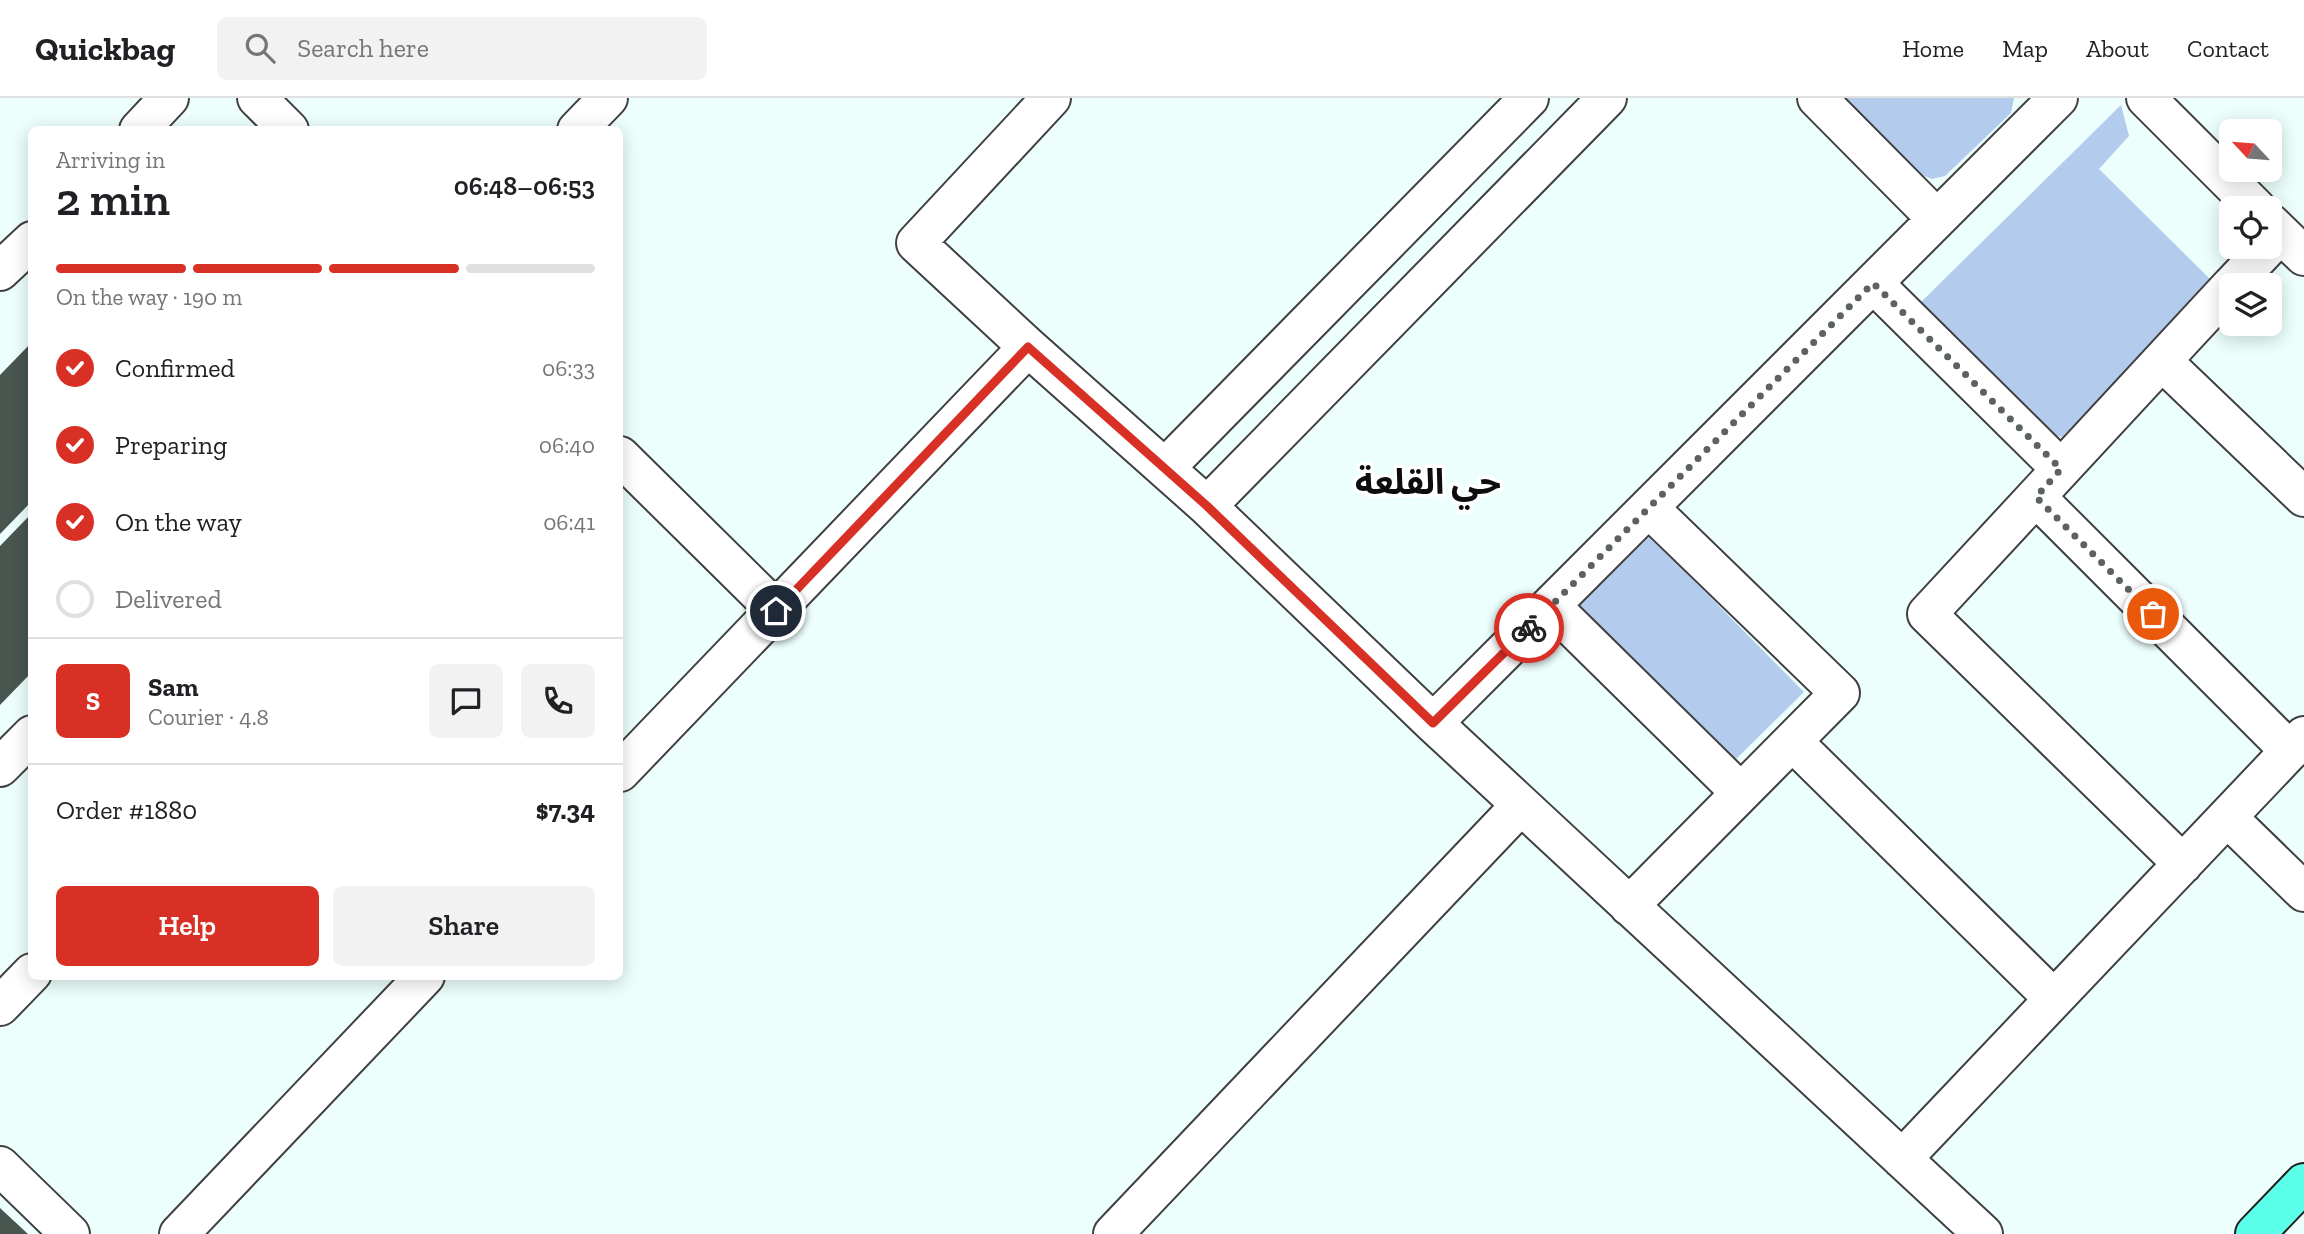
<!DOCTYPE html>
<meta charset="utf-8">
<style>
body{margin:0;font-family:"Zilla Slab","Noto Sans Arabic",serif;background:#f2f2f2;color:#202124;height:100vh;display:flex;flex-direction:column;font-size:26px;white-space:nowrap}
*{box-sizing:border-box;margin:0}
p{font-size:23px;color:#757577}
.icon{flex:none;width:38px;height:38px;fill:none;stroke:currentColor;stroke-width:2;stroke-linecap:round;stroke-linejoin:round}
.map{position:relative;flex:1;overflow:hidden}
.details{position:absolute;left:28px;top:28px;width:595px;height:854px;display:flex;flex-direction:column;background:#fff;border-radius:10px;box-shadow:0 4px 18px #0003}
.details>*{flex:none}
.needle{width:46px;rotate:296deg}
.buttons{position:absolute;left:2219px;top:21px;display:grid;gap:14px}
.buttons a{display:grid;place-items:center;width:63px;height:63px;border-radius:10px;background:#fff;box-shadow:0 4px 18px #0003;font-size:35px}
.pin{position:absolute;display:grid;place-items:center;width:60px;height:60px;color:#fff;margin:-30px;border:4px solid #fff;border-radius:50%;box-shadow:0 2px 7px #0007}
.courier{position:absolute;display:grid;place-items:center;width:70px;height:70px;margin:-35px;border:5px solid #d93025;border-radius:50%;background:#fff;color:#222;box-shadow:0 2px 9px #0007}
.summary em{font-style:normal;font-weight:600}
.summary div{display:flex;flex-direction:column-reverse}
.summary{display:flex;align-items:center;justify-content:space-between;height:119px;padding:0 28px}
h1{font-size:46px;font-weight:600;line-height:52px}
.bar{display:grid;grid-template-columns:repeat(4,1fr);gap:10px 7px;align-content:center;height:84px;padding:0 28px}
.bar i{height:9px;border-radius:5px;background:#e0e0e0}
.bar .active{background:#d93025}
.bar p{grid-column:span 4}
.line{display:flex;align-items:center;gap:18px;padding:0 28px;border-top:2px solid #e0e0e0}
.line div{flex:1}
.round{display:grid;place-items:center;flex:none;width:74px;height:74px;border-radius:10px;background:#f2f2f2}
ol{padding:0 28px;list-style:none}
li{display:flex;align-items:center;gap:21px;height:77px}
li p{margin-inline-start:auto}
li .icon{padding:7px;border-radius:50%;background:#d93025;color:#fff;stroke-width:4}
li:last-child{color:#757577}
li i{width:38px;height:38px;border:4px solid #e0e0e0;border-radius:50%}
.cta{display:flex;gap:14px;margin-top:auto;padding:14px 28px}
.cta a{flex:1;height:80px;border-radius:10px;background:#d93025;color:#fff;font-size:28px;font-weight:600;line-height:80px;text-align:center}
.cta a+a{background:#f2f2f2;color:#202124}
header{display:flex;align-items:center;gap:42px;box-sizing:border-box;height:98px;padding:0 35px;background:#fff;border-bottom:2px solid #e0e0e0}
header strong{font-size:33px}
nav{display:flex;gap:38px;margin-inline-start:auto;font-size:24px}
.search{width:490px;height:63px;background:#f2f2f2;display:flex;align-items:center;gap:18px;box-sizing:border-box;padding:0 24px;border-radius:10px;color:#757577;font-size:26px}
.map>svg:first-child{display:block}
</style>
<header>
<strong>Quickbag</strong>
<div class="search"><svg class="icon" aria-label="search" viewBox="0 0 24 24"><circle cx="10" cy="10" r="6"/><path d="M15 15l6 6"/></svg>Search here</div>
<nav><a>Home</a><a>Map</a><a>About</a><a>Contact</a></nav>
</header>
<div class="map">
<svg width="2304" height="1136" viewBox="0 0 2304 1136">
<rect width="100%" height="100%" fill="#ecfffd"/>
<path fill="#b3cbec" d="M1843 0H2014L2011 15 1945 78 1932 81 1919 76Z
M2121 7 2129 38 2099 71 2212 183 2062 339 2047 336 1917 208Z
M1650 438 1804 594 1731 666 1577 510Z"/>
<path fill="#48564f" d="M32 244V403L0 436V277Z
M32 415V574L0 607V448Z
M0 1110 28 1136H0Z"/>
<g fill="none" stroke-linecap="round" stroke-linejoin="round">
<g stroke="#404040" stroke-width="42">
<path id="minor" d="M257 0 289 32
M1051 0 916 145 1028 249 1207 408 1433 625 1983 1136
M1817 0 1937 121
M2146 0 2256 110
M139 32 169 0
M577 32 608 0
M2270 125 2304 158
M0 173 32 143
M1873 185 2061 371
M2232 187 2268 149
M2162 263 2304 399
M620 358 777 513
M1165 370 1529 0
M2036 399 2290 653
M1207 408 1607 0
M1551 508 1741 695
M1433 625 2058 0
M1793 644 2054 901
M0 669 32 637
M620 674 1028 249
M2227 719 2304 794
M2183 766 1927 516 2231 188
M1629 808 1840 595 1649 410
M0 908 32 875
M1902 1061 2304 638
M0 1068 70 1136
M179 1136 425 878
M1113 1136 1521 707"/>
</g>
<g stroke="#1e1e1e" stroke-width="42">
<path id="major" d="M2255 1136 2304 1085"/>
</g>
<use href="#minor" stroke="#fff" stroke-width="38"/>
<use href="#major" stroke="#5cffe9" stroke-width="38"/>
</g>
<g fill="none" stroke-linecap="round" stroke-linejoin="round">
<path stroke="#5b6261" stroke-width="7" stroke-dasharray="0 12.6" d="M1529 530 1873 185 2061 371 2036 399 2153 516"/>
<path stroke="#d93025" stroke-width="9" d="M776 513 1028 249 1207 408 1433 625 1529 530"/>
</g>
<g text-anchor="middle" stroke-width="7" stroke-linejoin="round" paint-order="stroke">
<g font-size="35" font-weight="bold" fill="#0d0d0d" stroke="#fff">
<text x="1428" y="396">حي القلعة</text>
</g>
</g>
</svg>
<div class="buttons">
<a><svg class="needle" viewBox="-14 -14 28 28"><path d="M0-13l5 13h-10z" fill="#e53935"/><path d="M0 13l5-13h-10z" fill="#757577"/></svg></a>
<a><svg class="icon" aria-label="locate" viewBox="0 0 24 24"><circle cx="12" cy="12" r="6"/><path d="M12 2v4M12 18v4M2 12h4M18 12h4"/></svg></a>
<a><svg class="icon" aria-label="layers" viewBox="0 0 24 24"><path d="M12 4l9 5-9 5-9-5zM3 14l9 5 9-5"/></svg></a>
</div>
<div class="pin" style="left:2153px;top:516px;background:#ea580c"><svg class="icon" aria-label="bag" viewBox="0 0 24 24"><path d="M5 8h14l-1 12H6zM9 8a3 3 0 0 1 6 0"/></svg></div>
<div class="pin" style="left:776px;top:513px;background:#1f2937"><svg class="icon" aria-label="home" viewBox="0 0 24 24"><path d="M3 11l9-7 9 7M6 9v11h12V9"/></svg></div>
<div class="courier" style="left:1529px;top:530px"><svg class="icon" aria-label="bike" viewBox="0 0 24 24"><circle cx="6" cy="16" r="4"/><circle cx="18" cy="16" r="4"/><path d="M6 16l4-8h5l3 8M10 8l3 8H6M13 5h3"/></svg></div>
<section class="details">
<div class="summary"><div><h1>2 min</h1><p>Arriving in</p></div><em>06:48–06:53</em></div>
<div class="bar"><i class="active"></i><i class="active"></i><i class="active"></i><i></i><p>On the way · 190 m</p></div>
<ol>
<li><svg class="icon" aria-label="check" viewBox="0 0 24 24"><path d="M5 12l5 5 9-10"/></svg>Confirmed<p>06:33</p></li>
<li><svg class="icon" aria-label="check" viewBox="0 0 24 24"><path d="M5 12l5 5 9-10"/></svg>Preparing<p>06:40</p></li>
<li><svg class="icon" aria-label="check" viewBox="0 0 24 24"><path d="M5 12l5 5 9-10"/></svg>On the way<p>06:41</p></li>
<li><i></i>Delivered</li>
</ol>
<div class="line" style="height:126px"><b class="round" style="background:#d93025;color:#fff">S</b><div><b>Sam</b><p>Courier · 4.8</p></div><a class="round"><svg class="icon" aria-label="chat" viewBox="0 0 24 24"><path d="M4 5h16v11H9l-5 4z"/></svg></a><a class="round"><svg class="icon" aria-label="phone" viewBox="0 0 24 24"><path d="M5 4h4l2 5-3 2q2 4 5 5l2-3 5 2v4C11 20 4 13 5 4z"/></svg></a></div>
<div class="line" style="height:91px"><div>Order #1880</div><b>$7.34</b></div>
<div class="cta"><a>Help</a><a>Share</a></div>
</section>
</div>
